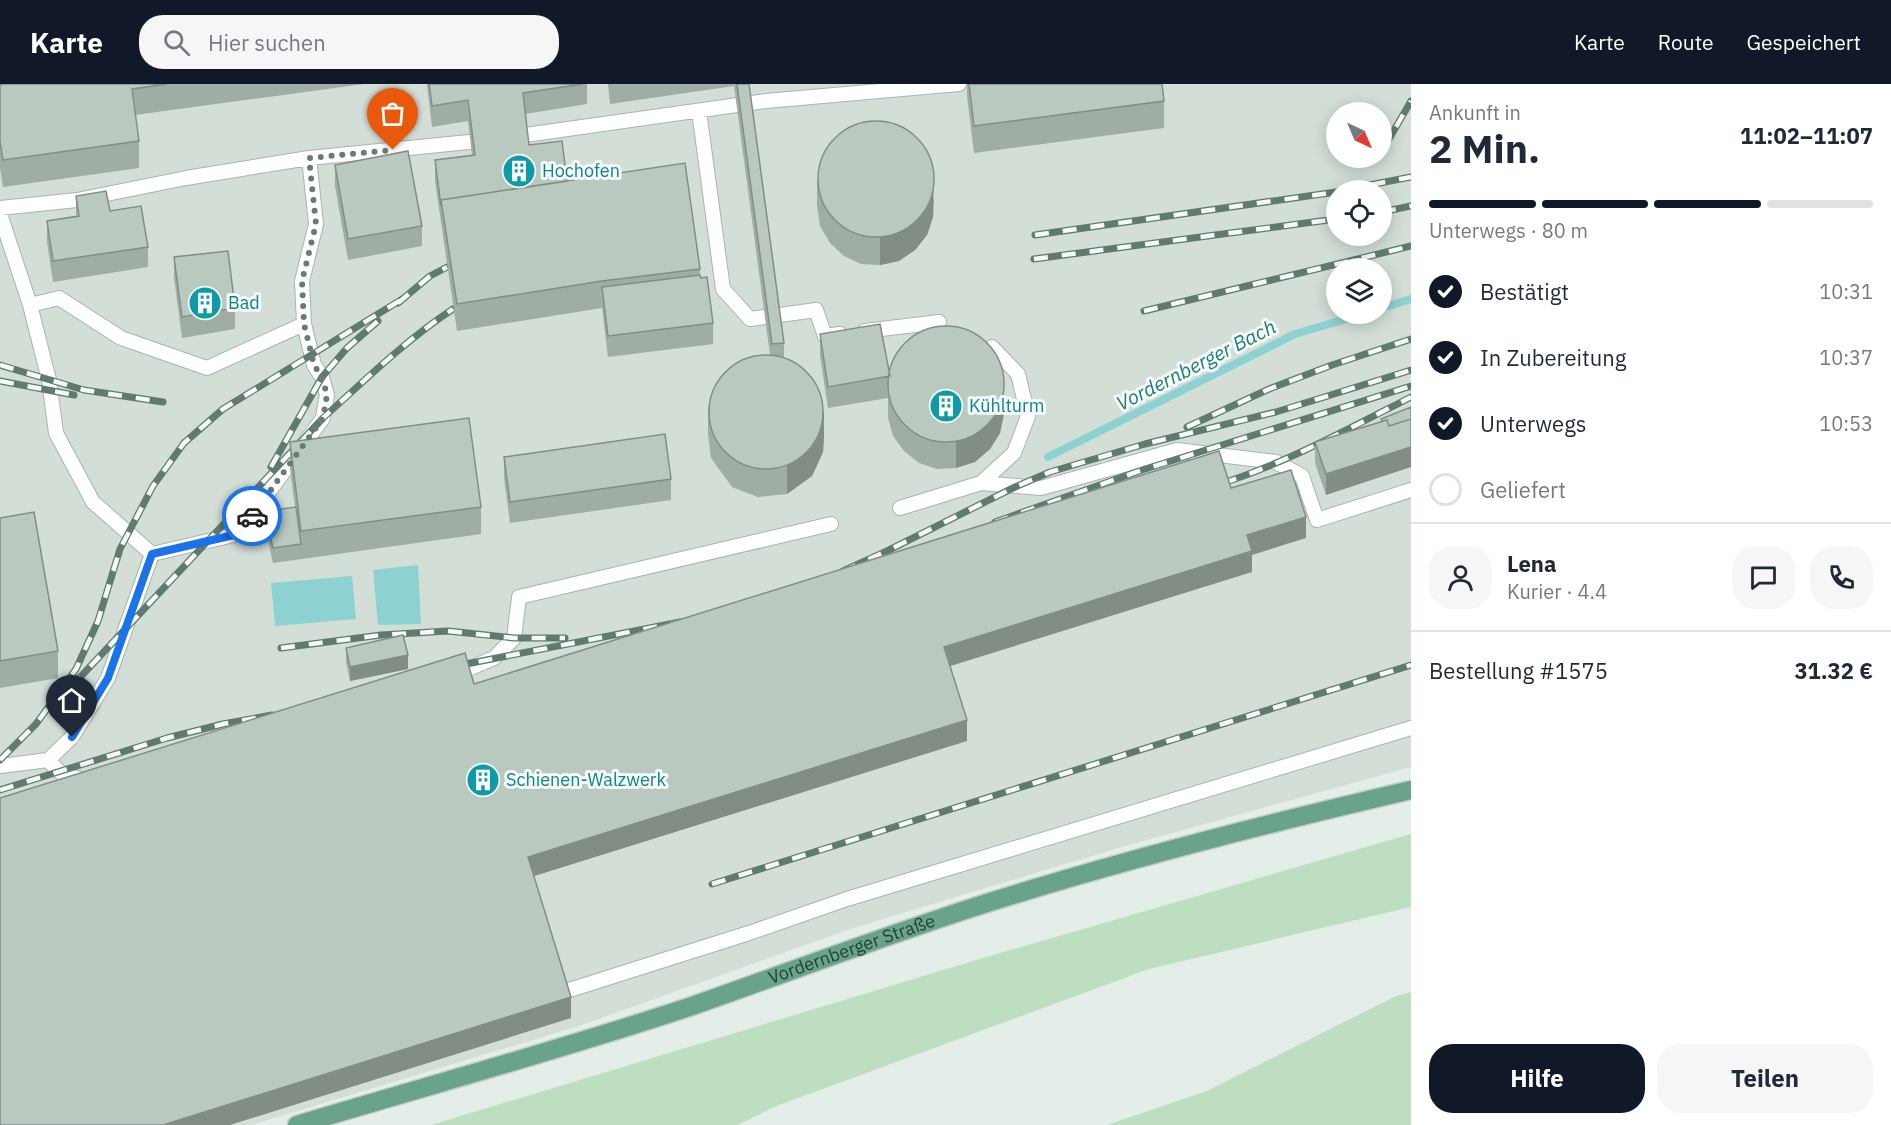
<!DOCTYPE html>
<html lang="de">
<meta charset="utf-8">
<style>
body{margin:0;font-family:"IBM Plex Sans",sans-serif;background:#f6f6f7;color:#1f2937;height:100vh;display:flex;flex-direction:column;font-size:22px;white-space:nowrap}
*{box-sizing:border-box;margin:0}
p{font-size:20px;color:#747a83}
.icon{flex:none;width:33px;height:33px;fill:none;stroke:currentColor;stroke-width:2;stroke-linecap:round;stroke-linejoin:round}
.map{position:relative;flex:1;overflow:hidden}
.details{display:flex;flex-direction:column;background:#fff;width:480px}
.details>*{flex:none}
.needle{width:39px;rotate:136deg}
.tools{position:absolute;left:1326px;top:18px;display:grid;gap:12px}
.tools a{display:grid;place-items:center;width:66px;height:66px;border-radius:50%;background:#fff;box-shadow:0 3px 15px #0003;font-size:30px}
.pin{position:absolute;display:grid;place-items:center;width:51px;height:51px;color:#fff;margin:-62px -26px;border-radius:50% 50% 50% 0;rotate:-45deg;box-shadow:0 0 6px #0007}
.pin .icon{rotate:45deg}
.courier{position:absolute;display:grid;place-items:center;width:60px;height:60px;margin:-30px;border:4px solid #1a73e8;border-radius:50%;background:#fff;color:#222;box-shadow:0 2px 8px #0007}
.headline em{font-style:normal;font-weight:700}
.headline div{display:flex;flex-direction:column-reverse}
.headline{display:flex;align-items:center;justify-content:space-between;height:102px;padding:0 18px}
h1{font-size:39px;font-weight:700;line-height:45px}
.bar{display:grid;grid-template-columns:repeat(4,1fr);gap:9px 6px;align-content:center;height:72px;padding:0 18px}
.bar i{height:8px;border-radius:4px;background:#e0e1e3}
.bar .selected{background:#111827}
.bar p{grid-column:span 4}
.line{display:flex;align-items:center;gap:15px;padding:0 18px;border-top:2px solid #e0e1e3}
.line div{flex:1}
.round{display:grid;place-items:center;flex:none;width:63px;height:63px;border-radius:24px;background:#f6f6f7}
ol{padding:0 18px;list-style:none}
li{display:flex;align-items:center;gap:18px;height:66px}
li p{margin-inline-start:auto}
li .icon{padding:6px;border-radius:50%;background:#111827;color:#fff;stroke-width:4}
li:last-child{color:#747a83}
li i{width:33px;height:33px;border:3px solid #e0e1e3;border-radius:50%}
.button{display:flex;gap:12px;margin-top:auto;padding:12px 18px}
.button a{flex:1;height:69px;border-radius:24px;background:#111827;color:#fff;font-size:24px;font-weight:700;line-height:69px;text-align:center}
.button a+a{background:#f6f6f7;color:#1f2937}
header{display:flex;align-items:center;gap:36px;box-sizing:border-box;height:84px;padding:0 30px;background:#111827;color:#fff}
header strong{font-size:28px}
nav{display:flex;gap:33px;margin-inline-start:auto;font-size:21px}
.search{width:420px;height:54px;background:#f6f6f7;display:flex;align-items:center;gap:15px;box-sizing:border-box;padding:0 21px;border-radius:24px;color:#747a83;font-size:22px}
main{display:flex;flex:1;min-height:0}
.map>svg:first-child{display:block}
</style>
<header>
<strong>Karte</strong>
<div class="search"><svg class="icon" aria-label="search" viewBox="0 0 24 24"><circle cx="10" cy="10" r="6"/><path d="M15 15l6 6"/></svg>Hier suchen</div>
<nav><a>Karte</a><a>Route</a><a>Gespeichert</a></nav>
</header>
<main>
<div class="map">
<svg width="1411" height="1041" viewBox="0 0 1411 1041">
<rect width="100%" height="100%" fill="#e4eee8"/>
<path fill="#d2ded6" fill-rule="evenodd" d="M0 0H1411V683L1125 762 850 845 579 942 251 1041H0ZM1336 28H1382V74H1336ZM1336 106H1382V152H1336ZM1336 184H1382V230H1336Z"/>
<path fill="#bddec0" d="M1411 750V823L1149 885 779 1021 737 1041H431L983 874Z
M1411 908V1041H1107L1207 1007 1394 913Z"/>
<path fill="#8dd2d0" d="M418 481 421 540 378 541 373 486Z
M352 492 356 535 275 542 271 499Z"/>
<g fill="none" stroke-linecap="round" stroke-linejoin="round">
<path stroke="#8dd2d0" stroke-width="8" d="M1382 224 1411 215
M1048 373 1295 250 1363 230"/>
<g stroke="#a6b6ae" stroke-width="16">
<path id="lane" d="M699 27 723 205 750 235 816 226 825 252 840 250
M511 53 766 17 959 0
M309 74 489 56
M0 124 77 116 186 94 309 74 316 140 302 197 304 240 314 281 322 293 327 311 323 334 238 450 152 470 108 594 72 653 48 676
M0 130 30 221
M865 247 939 238
M981 399 1014 369 1028 332 1018 290 992 263
M900 424 981 399 1041 404 1177 366 1276 378 1302 392 1317 436 1411 406
M152 470 93 418 56 349 49 296 30 221 59 214 121 254 207 284 304 240
M454 591 494 574 514 554 519 513 831 440
M0 682 48 676C60 690 65 693 84 695
M563 908 749 849 847 815 1411 644"/>
</g>
<g stroke="#c1cac6" stroke-width="21">
<g id="primary">
<path id="s1" d="M297 1041C430 1001 564 965 695 921 792 887 889 850 987 819 1127 775 1269 739 1411 706"/>
</g>
</g>
<use href="#lane" stroke="#fff" stroke-width="14"/>
<use href="#primary" stroke="#69a389" stroke-width="18"/>
<g stroke="#5e7b6e" stroke-width="7">
<path id="rail" d="M1382 67 1411 17
M1344 106 1411 93
M1382 128 1411 122
M1035 151 1336 108
M1034 175 1336 135
M398 219 430 192 447 183
M1144 227 1411 162
M0 281 84 306 163 318
M0 297 74 311
M1187 343 1269 305 1332 281 1411 255
M271 383 322 293 347 264 378 237
M1223 399C1288 378 1350 344 1411 313
M995 438 1142 386 1411 302
M843 487 887 467 1015 403 1050 388 1145 360 1276 328 1411 286
M281 564 381 551 448 547 514 554H565
M451 583 680 538
M71 603 323 334C365 296 406 256 453 225
M0 676 36 640 76 585 98 537 120 465 153 402 184 359 223 325 404 214
M0 706 167 654 223 640 272 631
M712 800 1411 581"/>
</g>
<use href="#rail" stroke="#f5faf7" stroke-width="4.5" stroke-dasharray="14" stroke-linecap="butt"/>
</g>
<path fill="#9fada5" d="M4 0H364L135 31 139 57V84L3 103 0 84V1Z
M427 0H587V20L525 30 529 61 567 97 700 185V191L713 239V260L608 273 602 224 457 247 435 97V76L472 71 468 37 432 43Z
M608 0H750H749L784 259V273L824 353 823 368 812 392 787 410 758 413 732 403 711 374 708 350V323L770 271 734 2 610 20Z
M967 0H1162L1164 17V44L974 69 967 12Z
M335 81 422 142V162L348 176 335 102Z
M817 96 934 115 933 133 927 151 915 166 899 177 880 181 861 180 844 172 830 159 820 142 817 123Z
M76 112 110 127 148 163V183L53 198 47 158V137L76 132Z
M174 173 235 224V245L182 254 174 194Z
M820 250 889 290 1004 330 1000 349 990 365 975 378 956 384 937 385 919 379 904 367 893 352 888 334V314L828 324 820 271Z
M1411 323 1326 411 1315 379V358L1381 338V335Z
M290 358 481 423V450L273 479 268 457V443L295 423 290 385Z
M504 373 671 395V416L510 439 504 394Z
M0 434 58 567V594L0 604Z
M346 564 408 585 350 597 346 578Z"/>
<path fill="#828d86" d="M934 87 933 133 927 151 915 166 899 177 880 181V154Z
M1004 303V330L1000 349 990 365 975 378 956 384V357Z
M824 326V353L823 368 812 392 787 410V383Z
M1411 363V383L1326 411V390Z
M1306 433V454L1252 471V488L944 584V563L1247 451Z
M408 571V585L350 597V583Z
M967 636V657L528 794V773Z
M571 913V934L230 1041H163Z"/>
<path fill="#b9c9c0" stroke="#828d86" stroke-width="1.5" d="M4 0H167L132 5 139 57 3 76 0 57V1Z
M429 0H583L523 9 529 61 562 57 567 97 441 116V122L435 76 475 71 468 16 432 22Z
M737 0H749L784 259 772 260Z
M969 0H1162L1164 17 974 42Z
M818 95a58 58 0 1 1 116 0a58 58 0 1 1-116 0Z
M408 67 422 142 348 155 335 81Z
M685 79 700 185 602 197 457 220 441 116Z
M106 107 110 127 141 122 148 163 53 177 47 137 79 132 76 112Z
M228 167 235 224 182 233 174 173Z
M700 191 701 194 707 193 713 239 608 252 602 203Z
M880 240 890 292 828 303 820 250Z
M888 300a58 58 0 1 1 116 0a58 58 0 1 1-116 0Z
M709 328a57 57 0 1 1 114 0a57 57 0 1 1-114 0Z
M1411 323V335L1389 342 1387 336 1382 337 1381 335Z
M469 334 481 423 301 447 290 358Z
M1411 335V363L1326 390 1315 358 1387 336 1389 342Z
M665 350 671 395 510 418 504 373Z
M1219 367 1231 404 1291 386 1306 433 1247 451 1252 467 944 563 967 636 528 773 571 913 163 1041H0V714L465 569 474 600Z
M296 423 301 460 273 464 268 443 275 426Z
M34 428 58 567 0 577V434Z
M403 551 408 571 350 583 346 564Z"/>
<g fill="none" stroke-linecap="round" stroke-linejoin="round">
<path stroke="#677d72" stroke-width="6" stroke-dasharray="0 10.8" d="M252 432 323 334 327 311 322 293 314 281 304 240 302 197 316 140 309 74 393 66"/>
<path stroke="#1a73e8" stroke-width="8" d="M72 653 108 594 152 470 238 450 252 432"/>
</g>
<defs>
<g id="building-disc" transform="scale(1.725)"><circle r="9.5" fill="#0f9aa8" stroke="#f5faf7"/><path d="M-4-6H4V6H1V3H-1V6H-4ZM-2.5-4.3h1.7v1.8h-1.7ZM.8-4.3h1.7v1.8H.8ZM-2.5-1h1.7V.8h-1.7ZM.8-1h1.7V.8H.8Z" fill="#fff"/></g>
</defs>
<g fill-rule="evenodd">
<use href="#building-disc" x="519" y="87"/>
<use href="#building-disc" x="205" y="219"/>
<use href="#building-disc" x="946" y="322"/>
<use href="#building-disc" x="483" y="696"/>
</g>
<g text-anchor="middle" stroke-width="6" stroke-linejoin="round" paint-order="stroke">
<g font-size="18" fill="#0d838f" stroke="#f5faf7" text-anchor="start">
<text x="542" y="93">Hochofen</text>
<text x="228" y="225">Bad</text>
<text x="969" y="328">Kühlturm</text>
<text x="506" y="702">Schienen-Walzwerk</text>
</g>
<g font-size="18" fill="#234033" stroke="#f5faf7">
<text dy="6" stroke="none"><textPath href="#s1" startOffset="582">Vordernberger Straße</textPath></text>
</g>
<g font-size="20" font-style="italic" fill="#1d7c7a" stroke="#f5faf7">
<text transform="translate(1196 281) rotate(-27)" y="7">Vordernberger Bach</text>
</g>
</g>
</svg>
<div class="tools">
<a><svg class="needle" viewBox="-14 -14 28 28"><path d="M0-13l5 13h-10z" fill="#e53935"/><path d="M0 13l5-13h-10z" fill="#747a83"/></svg></a>
<a><svg class="icon" aria-label="locate" viewBox="0 0 24 24"><circle cx="12" cy="12" r="6"/><path d="M12 2v4M12 18v4M2 12h4M18 12h4"/></svg></a>
<a><svg class="icon" aria-label="layers" viewBox="0 0 24 24"><path d="M12 4l9 5-9 5-9-5zM3 14l9 5 9-5"/></svg></a>
</div>
<div class="pin" style="left:393px;top:66px;background:#ea580c"><svg class="icon" aria-label="bag" viewBox="0 0 24 24"><path d="M5 8h14l-1 12H6zM9 8a3 3 0 0 1 6 0"/></svg></div>
<div class="pin" style="left:72px;top:653px;background:#1f2937"><svg class="icon" aria-label="home" viewBox="0 0 24 24"><path d="M3 11l9-7 9 7M6 9v11h12V9"/></svg></div>
<div class="courier" style="left:252px;top:432px"><svg class="icon" aria-label="car" viewBox="0 0 24 24"><path d="M5 17H2v-5l4-1 3-4h7l3 4 3 1v5h-3M9 17h6M6 11h13"/><circle cx="7" cy="17" r="2"/><circle cx="17" cy="17" r="2"/></svg></div>
</div>
<section class="details">
<div class="headline"><div><h1>2 Min.</h1><p>Ankunft in</p></div><em>11:02–11:07</em></div>
<div class="bar"><i class="selected"></i><i class="selected"></i><i class="selected"></i><i></i><p>Unterwegs · 80 m</p></div>
<ol>
<li><svg class="icon" aria-label="check" viewBox="0 0 24 24"><path d="M5 12l5 5 9-10"/></svg>Bestätigt<p>10:31</p></li>
<li><svg class="icon" aria-label="check" viewBox="0 0 24 24"><path d="M5 12l5 5 9-10"/></svg>In Zubereitung<p>10:37</p></li>
<li><svg class="icon" aria-label="check" viewBox="0 0 24 24"><path d="M5 12l5 5 9-10"/></svg>Unterwegs<p>10:53</p></li>
<li><i></i>Geliefert</li>
</ol>
<div class="line" style="height:108px"><a class="round"><svg class="icon" aria-label="person" viewBox="0 0 24 24"><circle cx="12" cy="8" r="4"/><path d="M4 21q1-7 8-7t8 7"/></svg></a><div><b>Lena</b><p>Kurier · 4.4</p></div><a class="round"><svg class="icon" aria-label="chat" viewBox="0 0 24 24"><path d="M4 5h16v11H9l-5 4z"/></svg></a><a class="round"><svg class="icon" aria-label="phone" viewBox="0 0 24 24"><path d="M5 4h4l2 5-3 2q2 4 5 5l2-3 5 2v4C11 20 4 13 5 4z"/></svg></a></div>
<div class="line" style="height:78px"><div>Bestellung #1575</div><b>31.32 €</b></div>
<div class="button"><a>Hilfe</a><a>Teilen</a></div>
</section>
</main>
